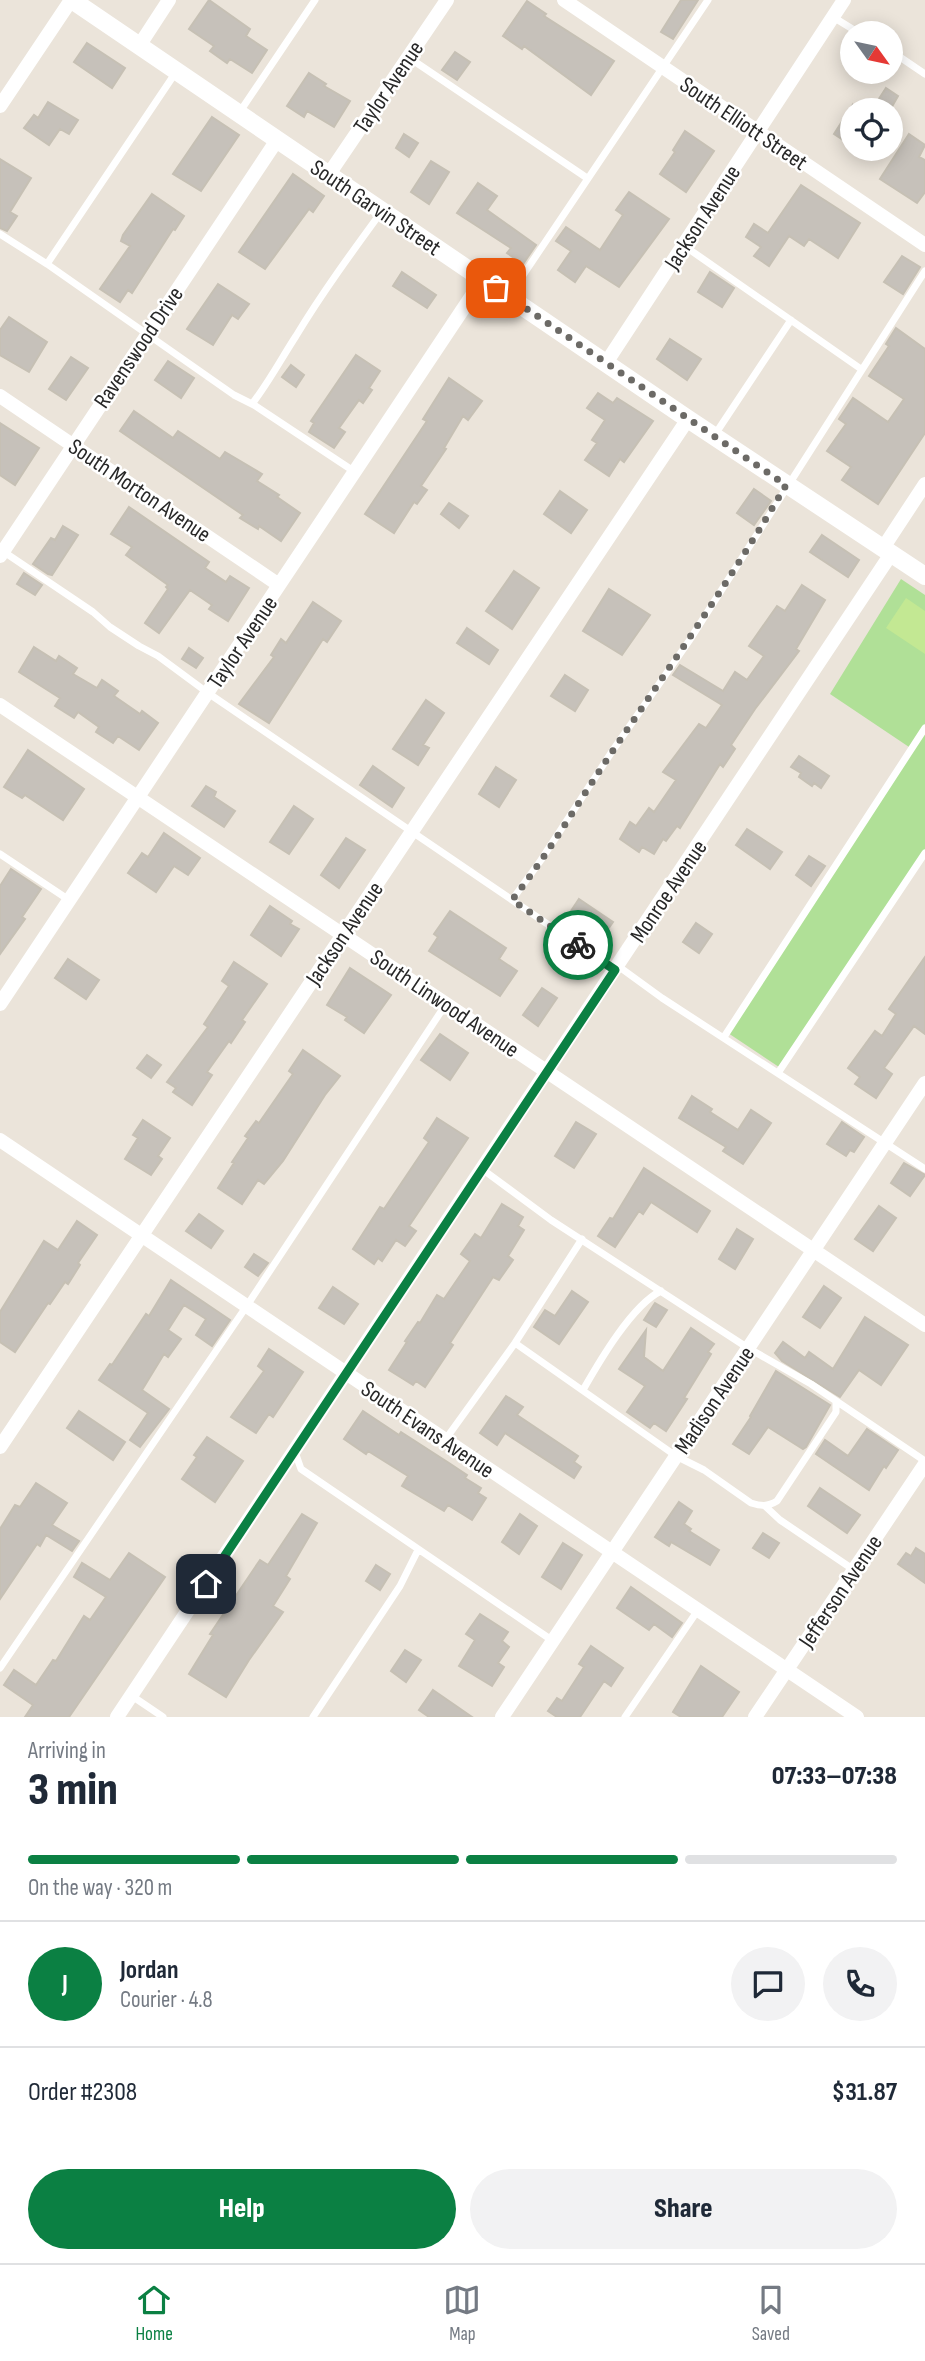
<!DOCTYPE html>
<meta charset="utf-8">
<style>
body{margin:0;font-family:"Sofia Sans Condensed",sans-serif;background:#f2f2f3;color:#1f2937;height:100vh;display:flex;flex-direction:column;font-size:26px;white-space:nowrap}
*{box-sizing:border-box;margin:0}
p{font-size:23px;color:#747a83}
.icon{flex:none;width:38px;height:38px;fill:none;stroke:currentColor;stroke-width:2;stroke-linecap:round;stroke-linejoin:round}
.map{position:relative;height:1717px;overflow:hidden}
.panel{display:flex;flex-direction:column;background:#fff;flex:1}
.panel>*{flex:none}
.needle{width:46px;rotate:123deg}
.tools{position:absolute;left:840px;top:21px;display:grid;gap:14px}
.tools a{display:grid;place-items:center;width:63px;height:63px;border-radius:50%;background:#fff;box-shadow:0 4px 18px #0003;font-size:35px}
.pin{position:absolute;display:grid;place-items:center;width:60px;height:60px;color:#fff;margin:-30px;border-radius:14px;box-shadow:0 4px 10px #0006}
.courier{position:absolute;display:grid;place-items:center;width:70px;height:70px;margin:-35px;border:5px solid #0b8043;border-radius:50%;background:#fff;color:#222;box-shadow:0 2px 9px #0007}
.headline em{font-style:normal;font-weight:800}
.headline div{display:flex;flex-direction:column-reverse}
.headline{display:flex;align-items:center;justify-content:space-between;height:119px;padding:0 28px}
h1{font-size:46px;font-weight:800;line-height:52px}
.bar{display:grid;grid-template-columns:repeat(4,1fr);gap:10px 7px;align-content:center;height:84px;padding:0 28px}
.bar i{height:9px;border-radius:5px;background:#e0e1e3}
.bar .current{background:#0b8043}
.bar p{grid-column:span 4}
.line{display:flex;align-items:center;gap:18px;padding:0 28px;border-top:2px solid #e0e1e3}
.line div{flex:1}
.round{display:grid;place-items:center;flex:none;width:74px;height:74px;border-radius:37px;background:#f2f2f3}
.action{display:flex;gap:14px;margin-top:auto;padding:14px 28px}
.action a{flex:1;height:80px;border-radius:42px;background:#0b8043;color:#fff;font-size:28px;font-weight:800;line-height:80px;text-align:center}
.action a+a{background:#f2f2f3;color:#1f2937}
.tabs{display:flex;justify-content:space-around;align-items:center;height:98px;border-top:2px solid #e0e1e3;background:#fff;font-size:19px;color:#747a83}
.tabs a{display:grid;justify-items:center;gap:4px}
.tabs .current{color:#0b8043}
.map>svg:first-child{display:block}
</style>
<div class="map">
<svg width="925" height="1717" viewBox="0 0 925 1717">
<rect width="100%" height="100%" fill="#ebe4da"/>
<path fill="#b0e097" d="M901 579 925 595V853L782 1069 725 1031 912 749 830 694Z"/>
<path fill="#c3e893" d="M906 598 925 611V654L886 628Z"/>
<path fill="#c6c1ba" stroke="#c6c0b4" stroke-width="2" d="M209 0 250 29 246 36 267 50 252 73 230 59 227 63 210 51 214 46 189 29Z
M681 0H698L673 39 661 32Z
M527 1 546 14 544 16 614 61 591 95 524 46 522 49 503 36Z
M87 43 125 68 112 88 74 62Z
M455 52 470 62 457 80 442 70Z
M309 73 326 84 324 86 350 101 334 127 307 111 304 117 287 106Z
M886 88 898 96 890 110 877 102Z
M48 102 78 120 69 134 60 129 49 145 24 128 34 115 38 118Z
M852 106V146L834 134Z
M212 117 239 135 201 191 173 174Z
M685 131 714 151 686 192 660 174 675 152 673 150Z
M404 134 418 143 409 157 396 148Z
M909 134 925 145 919 157 925 160V192L917 203 880 179Z
M0 159 31 178 10 212 17 216 7 231 0 228Z
M431 161 449 172 429 204 411 192Z
M293 174 324 196 313 212 309 209 265 269 239 252Z
M478 183 497 196 487 210 536 245 523 264 507 253 511 248 457 213Z
M801 185 860 223 838 258 809 239 804 246 789 236 769 266 754 256 761 247 746 237 754 224 768 233Z
M629 192 669 219 619 287 586 266 575 282 558 270 571 251 556 241 566 227 600 250 623 215 616 210Z
M152 194 184 216 175 230 173 229 132 293 128 290 120 302 100 289 130 246 121 241 123 235Z
M902 256 920 267 903 294 884 282Z
M402 272 436 295 427 308 393 286Z
M710 272 734 288 722 307 698 292Z
M218 284 249 304 238 319 232 315 213 345 187 329Z
M9 317 47 342 29 372 0 355V330Z
M896 328 925 349V433L878 504 842 480 851 467 827 451 846 424 839 419 853 398 888 422 904 399 869 376 889 346 886 344Z
M670 339 701 359 687 380 657 359Z
M356 355 380 371 369 388 372 390 363 403 359 400 339 428 345 432 334 448 309 432 314 423 311 421Z
M71 357 88 368 66 400 49 389Z
M168 361 194 378 181 398 155 380Z
M291 365 304 375 296 387 282 377Z
M449 378 482 401 468 420 463 416 444 448 446 449 421 486 427 490 417 504 414 502 394 533 365 514 427 421 423 419Z
M598 393 613 403 617 398 653 421 624 462 620 459 609 476 585 460 597 443 592 440 605 420 587 408Z
M134 411 173 438 178 431 220 459 225 452 262 474 257 481 279 495 277 497 300 513 281 541 259 526 258 529 240 518 243 515 120 431Z
M0 423 39 448 15 485 0 475Z
M754 489 771 501 754 525 737 513Z
M560 491 587 510 571 533 544 514Z
M449 503 468 516 459 528 441 514Z
M129 507 209 562 205 568 226 582 230 576 249 588 228 621 209 609 212 605 190 590 159 633 145 623 168 589 166 587 168 585 126 555 132 547 111 534Z
M63 526 78 535 52 575 48 574 33 564 51 538 55 540Z
M822 535 859 560 848 577 810 552Z
M514 571 539 588 512 629 486 611Z
M24 573 42 585 35 595 17 584Z
M802 585 825 600 796 649 799 651 755 709 731 745 735 749 723 767 720 764 680 828 677 826 666 841 663 839 654 854 642 847 639 852 620 839 630 822 636 826 649 808 654 812 676 780 663 772 699 724 706 728 722 705 673 675 680 665 723 691 735 672 747 680 764 656 749 646 777 606 785 611Z
M609 589 650 615 622 655 583 631Z
M313 602 341 621 327 642 323 639 269 723 239 704 274 657 271 655 281 639 286 643Z
M467 628 498 650 489 664 457 643Z
M34 647 56 661 59 656 77 668 73 674 97 688 102 680 118 691 114 696 140 714 142 711 158 723 139 750 118 736 113 743 96 732 99 727 78 712 74 718 55 706 60 698 19 672Z
M189 648 203 658 196 668 182 659Z
M565 675 588 690 575 711 551 696Z
M426 700 444 713 423 745 429 748 418 765 393 749Z
M28 750 84 789 63 820 25 795 22 798 4 787Z
M799 756 829 776 821 788 814 783 812 786 799 777 801 773 791 767Z
M373 766 404 788 392 807 360 785Z
M496 767 516 780 499 807 479 794Z
M206 786 216 792 214 797 235 811 224 827 192 806Z
M294 806 313 819 289 854 270 842Z
M747 829 782 852 770 869 736 845Z
M164 833 200 858 188 875 174 866 156 892 128 873 142 853 148 857Z
M346 838 365 850 339 888 321 875Z
M809 856 825 866 811 886 796 875Z
M11 869 41 889 22 917 25 919 0 954V886Z
M579 899 613 922 599 942 565 920Z
M270 906 292 921 290 924 299 929 281 956 251 935Z
M450 911 506 948 499 959 517 971 500 996 429 951 438 937 434 934Z
M696 923 712 934 699 953 683 942Z
M925 957V1034L914 1026 884 1068 892 1074 876 1098 855 1084 860 1077 848 1068 875 1031 882 1036 896 1014 889 1009Z
M68 959 99 980 86 999 55 978Z
M234 962 267 984 242 1020 245 1022 231 1043 229 1041 207 1072 212 1075 192 1105 173 1092 176 1088 167 1082 208 1027 204 1024 229 986 222 981Z
M350 968 391 995 364 1033 345 1020 347 1017 327 1005Z
M542 988 557 998 538 1026 523 1015Z
M440 1034 468 1053 450 1080 421 1060Z
M303 1050 340 1076 325 1095 283 1161 264 1184 258 1180 242 1204 218 1188 234 1163 232 1162 248 1138 245 1136 256 1121 259 1123 293 1074 289 1071Z
M147 1055 161 1065 151 1078 137 1068Z
M692 1096 712 1109 710 1112 738 1130 751 1110 771 1123 743 1164 723 1151 726 1147 679 1118Z
M437 1118 468 1138 409 1226 416 1231 405 1246 396 1240 382 1261 378 1258 374 1264 353 1249 380 1207 384 1209 429 1142 424 1138Z
M143 1120 170 1138 158 1156 162 1159 151 1175 125 1159 138 1138 133 1135Z
M576 1122 596 1134 574 1168 555 1156Z
M842 1122 864 1137 854 1152 850 1150 846 1156 827 1144Z
M904 1163 925 1175 910 1196 891 1183Z
M644 1168 710 1211 697 1232 651 1202 643 1214 639 1211 615 1247 598 1236 610 1218 613 1219Z
M502 1204 523 1217 518 1226 524 1230 508 1256 513 1260 499 1280 493 1277 450 1343 453 1345 425 1387 416 1381 413 1385 389 1370 407 1342 405 1341 418 1322 420 1323 437 1295 444 1299 470 1261 461 1254 475 1234 481 1238Z
M879 1206 896 1218 873 1251 855 1239Z
M199 1214 223 1231 211 1248 186 1231Z
M77 1221 97 1235 78 1263 80 1265 68 1284 65 1282 50 1304 48 1303 15 1352 0 1342V1312L44 1241 58 1250Z
M737 1229 753 1239 735 1269 719 1259Z
M254 1254 268 1263 258 1276 245 1267Z
M171 1280 230 1320 212 1346 196 1335 206 1319 184 1305 168 1330 181 1339 168 1357 164 1354 142 1390 169 1409 140 1447 130 1440 148 1413 99 1380 110 1364 112 1365 146 1314 149 1316Z
M824 1286 841 1298 820 1328 803 1317Z
M333 1287 358 1304 344 1324 319 1308Z
M572 1291 588 1302 559 1344 534 1327 545 1310 555 1316Z
M655 1303 667 1310 656 1327 644 1320Z
M865 1317 908 1345 881 1385 859 1370 840 1397 782 1361 775 1353 783 1342 805 1358 809 1352 833 1369Z
M691 1328 714 1344 708 1352 711 1354 684 1398 687 1399 666 1431 654 1423 650 1428 627 1412 645 1386 619 1369 646 1330 644 1357 663 1371Z
M269 1349 303 1372 273 1417 269 1414 256 1433 231 1417 264 1371 258 1366Z
M776 1371 830 1405 806 1447 803 1449 768 1427 749 1454 733 1444 751 1417 750 1416Z
M506 1396 523 1407 517 1415 578 1456 574 1462 581 1467 574 1478 505 1433 497 1445 480 1433Z
M79 1411 125 1442 113 1460 67 1428Z
M363 1411 399 1435 401 1432 449 1463 467 1475 465 1478 481 1488 478 1493 486 1498 472 1520 448 1505 444 1511 402 1486 408 1476 368 1451 366 1454 344 1439Z
M867 1429 898 1450 886 1468 884 1466 869 1490 816 1454 825 1440 848 1456Z
M207 1437 243 1461 215 1502 182 1479 197 1457 194 1455Z
M36 1483 67 1503 52 1525 79 1541 72 1551 46 1535 40 1546 37 1544 0 1599V1529L15 1505 20 1507Z
M820 1488 860 1515 847 1533 808 1506Z
M679 1502 692 1511 684 1524 691 1529 689 1531 719 1550 710 1565 671 1542 669 1546 655 1537Z
M302 1514 317 1523 286 1576 290 1579 273 1606 283 1612 249 1660 226 1697 189 1674 213 1635 210 1634 260 1560 268 1565Z
M520 1514 537 1526 519 1554 502 1542Z
M763 1533 779 1543 769 1558 753 1548Z
M563 1543 582 1555 561 1589 542 1577Z
M916 1548 925 1554V1583L898 1564 906 1553 911 1556Z
M129 1553 165 1577 69 1717H25L33 1705 4 1685 14 1670 36 1685 53 1660 56 1661 84 1616 90 1620 106 1597 74 1577 82 1563 110 1580Z
M376 1565 390 1574 380 1590 366 1581Z
M631 1587 682 1623 672 1637 654 1624 649 1630 617 1608Z
M480 1614 508 1632 502 1641 509 1647 498 1663 504 1667 492 1686 459 1666 475 1640 466 1634Z
M591 1646 623 1668 611 1686 604 1681 580 1717H557L548 1711 557 1698 562 1701 584 1667 579 1664Z
M405 1650 421 1660 406 1682 391 1671Z
M701 1666 739 1692 722 1717H681L673 1712Z
M433 1690 472 1717H429L419 1710Z"/>
<g fill="none" stroke-linecap="round" stroke-linejoin="round">
<path stroke="#fff" stroke-width="7" d="M833 17 859 33
M891 51 925 74
M408 57 587 178
M239 113 315 0
M0 234 47 264 234 395 254 405 355 472
M683 245 861 369
M47 264 176 72
M509 296 708 0
M252 404C269 382 281 359 296 336 322 293 352 252 382 211
M714 436 791 320
M1 550 93 612 110 627 139 646 158 656 208 693 615 970
M0 854 69 900
M512 900 541 860 613 750 689 641 925 271
M618 966 662 998 925 1169
M724 1037 925 728
M778 1073 925 853
M482 1169 551 1220 748 1348 811 1384 925 1461
M515 1343 676 1456 704 1470 751 1503C761 1506 767 1507 777 1501L836 1412V1401
M583 1390C599 1362 632 1305 661 1291
M445 1440 515 1343 582 1239
M295 1452 301 1469 553 1641
M765 1506 780 1520 854 1570
M0 1668 246 1307 446 1004
M132 1696 163 1717
M313 1717 400 1586 418 1550
M625 1717 698 1610"/>
<path stroke="#fff" stroke-width="14" d="M564 0 925 245
M139 46 169 0
M0 106 71 0
M329 174 447 0
M606 363 844 0
M0 396 279 585
M883 548 925 484
M0 556 277 140
M0 705 925 1325
M0 1004 483 279
M0 1140 857 1717
M0 1447 688 419
M117 1717 891 554
M502 1717 925 1083
M755 1717 925 1464"/>
<path stroke="#fff" stroke-width="18" d="M72 0 688 419 925 576"/>
</g>
<g fill="none" stroke-linecap="round" stroke-linejoin="round">
<path stroke="#6c6a66" stroke-width="7" stroke-dasharray="0 12.6" d="M496 288 786 485C733 576 673 662 614 749 580 799 550 852 512 900L578 945"/>
<path stroke="#0b8043" stroke-width="9" d="M206 1584 615 970 578 945"/>
</g>
<g text-anchor="middle" stroke-width="5" stroke-linejoin="round" paint-order="stroke">
<g font-size="23" fill="#282828" stroke="#fff">
<text transform="translate(388 87) rotate(-56)" y="8">Taylor Avenue</text>
<text transform="translate(744 123) rotate(34)" y="8">South Elliott Street</text>
<text transform="translate(376 207) rotate(34)" y="8">South Garvin Street</text>
<text transform="translate(702 217) rotate(-57)" y="8">Jackson Avenue</text>
<text transform="translate(138 347) rotate(-56)" y="8">Ravenswood Drive</text>
<text transform="translate(140 490) rotate(34)" y="8">South Morton Avenue</text>
<text transform="translate(242 642) rotate(-56)" y="8">Taylor Avenue</text>
<text transform="translate(668 891) rotate(-56)" y="8">Monroe Avenue</text>
<text transform="translate(344 933) rotate(-56)" y="8">Jackson Avenue</text>
<text transform="translate(445 1003) rotate(34)" y="8">South Linwood Avenue</text>
<text transform="translate(714 1400) rotate(-56)" y="8">Madison Avenue</text>
<text transform="translate(428 1429) rotate(34)" y="8">South Evans Avenue</text>
<text transform="translate(840 1591) rotate(-56)" y="8">Jefferson Avenue</text>
</g>
</g>
</svg>
<div class="tools">
<a><svg class="needle" viewBox="-14 -14 28 28"><path d="M0-13l5 13h-10z" fill="#e53935"/><path d="M0 13l5-13h-10z" fill="#747a83"/></svg></a>
<a><svg class="icon" aria-label="locate" viewBox="0 0 24 24"><circle cx="12" cy="12" r="6"/><path d="M12 2v4M12 18v4M2 12h4M18 12h4"/></svg></a>
</div>
<div class="pin" style="left:496px;top:288px;background:#ea580c"><svg class="icon" aria-label="bag" viewBox="0 0 24 24"><path d="M5 8h14l-1 12H6zM9 8a3 3 0 0 1 6 0"/></svg></div>
<div class="pin" style="left:206px;top:1584px;background:#1f2937"><svg class="icon" aria-label="home" viewBox="0 0 24 24"><path d="M3 11l9-7 9 7M6 9v11h12V9"/></svg></div>
<div class="courier" style="left:578px;top:945px"><svg class="icon" aria-label="bike" viewBox="0 0 24 24"><circle cx="6" cy="16" r="4"/><circle cx="18" cy="16" r="4"/><path d="M6 16l4-8h5l3 8M10 8l3 8H6M13 5h3"/></svg></div>
</div>
<section class="panel">
<div class="headline"><div><h1>3 min</h1><p>Arriving in</p></div><em>07:33–07:38</em></div>
<div class="bar"><i class="current"></i><i class="current"></i><i class="current"></i><i></i><p>On the way · 320 m</p></div>
<div class="line" style="height:126px"><b class="round" style="background:#0b8043;color:#fff">J</b><div><b>Jordan</b><p>Courier · 4.8</p></div><a class="round"><svg class="icon" aria-label="chat" viewBox="0 0 24 24"><path d="M4 5h16v11H9l-5 4z"/></svg></a><a class="round"><svg class="icon" aria-label="phone" viewBox="0 0 24 24"><path d="M5 4h4l2 5-3 2q2 4 5 5l2-3 5 2v4C11 20 4 13 5 4z"/></svg></a></div>
<div class="line" style="height:91px"><div>Order #2308</div><b>$31.87</b></div>
<div class="action"><a>Help</a><a>Share</a></div>
</section>
<nav class="tabs">
<a class="current"><svg class="icon" aria-label="home" viewBox="0 0 24 24"><path d="M3 11l9-7 9 7M6 9v11h12V9"/></svg>Home</a>
<a><svg class="icon" aria-label="map" viewBox="0 0 24 24"><path d="M3 6l6-2 6 2 6-2v14l-6 2-6-2-6 2zM9 4v14M15 6v14"/></svg>Map</a>
<a><svg class="icon" aria-label="saved" viewBox="0 0 24 24"><path d="M7 4h10v16l-5-4-5 4z"/></svg>Saved</a>
</nav>
